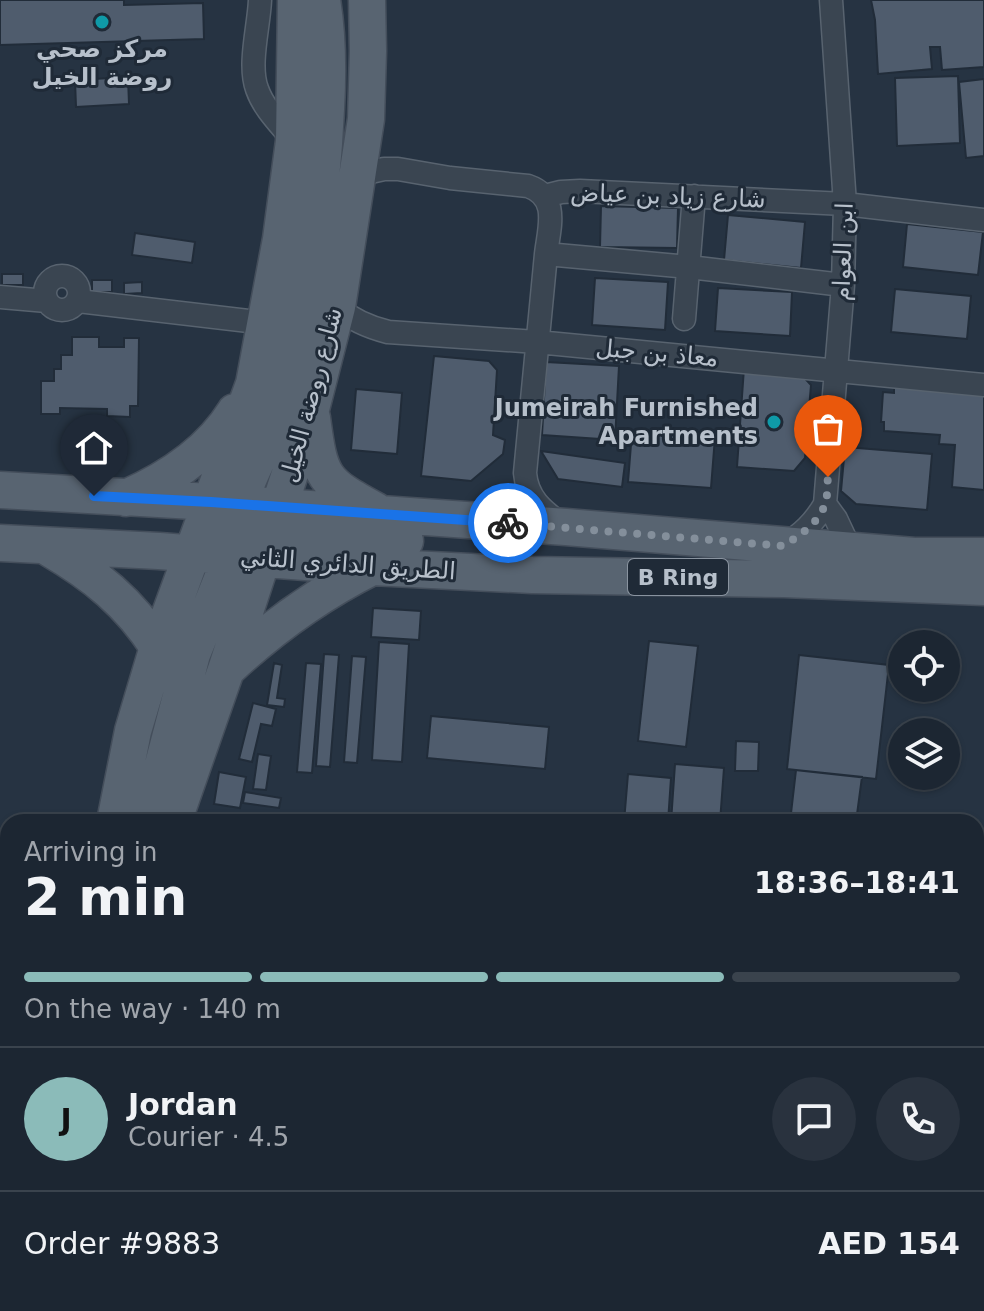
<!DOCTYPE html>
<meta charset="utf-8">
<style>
body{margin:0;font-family:"DejaVu Sans",Cairo,sans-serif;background:#29323e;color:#f1f3f6;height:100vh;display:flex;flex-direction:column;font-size:30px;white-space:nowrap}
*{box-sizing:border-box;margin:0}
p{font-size:26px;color:#a0a5ac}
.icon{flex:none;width:44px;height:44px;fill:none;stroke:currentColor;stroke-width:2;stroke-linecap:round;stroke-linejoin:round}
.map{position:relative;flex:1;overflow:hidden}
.panel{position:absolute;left:0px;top:814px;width:984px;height:498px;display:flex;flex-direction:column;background:#1c2632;border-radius:24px 24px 0 0;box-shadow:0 2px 6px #0004,0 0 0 2px #3a434d}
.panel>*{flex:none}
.buttons{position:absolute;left:888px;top:630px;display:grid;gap:16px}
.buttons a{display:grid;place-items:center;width:72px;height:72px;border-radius:50%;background:#1c2632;box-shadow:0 2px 6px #0004,0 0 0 2px #3a434d;font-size:40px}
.pin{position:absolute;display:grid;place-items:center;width:68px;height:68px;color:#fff;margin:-82px -34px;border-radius:50% 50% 50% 0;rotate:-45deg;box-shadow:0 0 8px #0007}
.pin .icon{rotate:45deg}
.courier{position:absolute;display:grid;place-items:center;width:80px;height:80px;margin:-40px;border:6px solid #1a73e8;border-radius:50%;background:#fff;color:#222;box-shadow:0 2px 10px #0007}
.overview em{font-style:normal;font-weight:600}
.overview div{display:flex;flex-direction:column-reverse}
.overview{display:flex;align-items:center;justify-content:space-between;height:136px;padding:0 24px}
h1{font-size:52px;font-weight:600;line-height:60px}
.bar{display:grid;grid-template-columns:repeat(4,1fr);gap:12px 8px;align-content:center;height:96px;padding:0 24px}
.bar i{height:10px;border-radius:6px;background:#3a434d}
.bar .current{background:#8bbbb9}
.bar p{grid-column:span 4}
.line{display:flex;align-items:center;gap:20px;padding:0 24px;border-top:2px solid #3a434d}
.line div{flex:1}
.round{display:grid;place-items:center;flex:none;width:84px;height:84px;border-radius:42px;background:#29323e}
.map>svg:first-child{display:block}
</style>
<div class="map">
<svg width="984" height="1311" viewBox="0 0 984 1311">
<rect width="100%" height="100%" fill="#263342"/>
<path fill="#4f5c6d" stroke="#212c39" stroke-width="2" d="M0 0H124V5L203 3 204 39 0 45Z
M871 0H984V67L942 70 940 47H930L932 69 878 74 875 20Z
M958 76 960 143 897 146 895 78Z
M128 77 129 104 76 107 75 80Z
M984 79V156L966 158 959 82Z
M601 206 678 208 677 248 600 247Z
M728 215 805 222 801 268 724 260Z
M907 224 983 232 978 275 903 267Z
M135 233 195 242 192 263 132 255Z
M2 274H23V285H2Z
M595 278 668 282 665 330 592 325Z
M92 280H112V292H92Z
M142 282V293L124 294V283Z
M718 288 792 292 790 336 715 331Z
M895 289 971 296 967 339 891 332Z
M72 337H99V347H124V338H139L138 406H130V417L107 416V409L60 408V414H41V381H54V369H61V355H72Z
M434 356 489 361 497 370 493 435 505 440 503 454 471 481 421 476Z
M546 362 619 366 615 440 542 435Z
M744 368 799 372 811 385 805 458 794 471 737 467Z
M894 381 984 395V490L952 487 955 445 939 444 940 435 884 431V422H881L883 392 894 393Z
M356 389 402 393 397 454 351 450Z
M632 432 715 437 711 488 628 482Z
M845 447 932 454 927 510 856 504 841 491Z
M541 451 625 463 622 487 558 479Z
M373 608 421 611 419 640 371 637Z
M649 641 698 646 686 747 638 741Z
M379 642 409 644 402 762 372 760Z
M324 654 339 655 330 767 316 766Z
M799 655 889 665 876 779 787 769Z
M352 656 366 657 357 763 344 762Z
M274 663 282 665 277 698 285 699 284 707 267 705Z
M306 663 321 664 312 773 297 772Z
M253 703 276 709 272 726 261 724 252 762 239 759Z
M431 716 549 727 545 769 427 758Z
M736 741 759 742 758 771H735Z
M258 754 271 756 266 790 253 789Z
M675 764 724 768 720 822H671Z
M796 770 862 777 856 822H790Z
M219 772 246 777 240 808 214 804Z
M628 774 671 778 668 822H624Z
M245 792 281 798 279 808 243 803Z
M976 1046 984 1047V1113L976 1112Z
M976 1219 984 1220V1254L976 1253Z"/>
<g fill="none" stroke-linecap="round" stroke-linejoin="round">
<g stroke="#58636f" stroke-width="25">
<path id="street" d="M260 0C259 26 248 65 257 89 264 109 281 125 294 141
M357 175 384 169H398L450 178 528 186C560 197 549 228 546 254L525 473C527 498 542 510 561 524
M545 196 561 192 580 191 845 204 984 220
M546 254 689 267 843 285
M45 293a17 17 0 1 1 34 0a17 17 0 1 1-34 0Z
M0 297 47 301
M78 301 266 323
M337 307C352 320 368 327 388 332L537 342 984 385
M684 319 694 196
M825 504 836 519 851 551
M783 546C802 534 814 523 825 504L843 285 845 204 831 0
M976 918 984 919
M0 972 8 975
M976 1138 984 1139
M404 1311 406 1304
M872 1311 984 1306"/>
</g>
<g stroke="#444e5b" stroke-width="39">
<path id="primary" d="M312 418C320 478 322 482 376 511
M0 490 211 502 566 527 914 556H984
M126 498C169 479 210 452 235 412
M249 539 262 536 294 535 405 541
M0 543 159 551 372 567 532 575 784 579 984 587
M49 548C95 575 129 602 158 647
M262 559C248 548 238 531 239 512 240 493 252 472 259 455 266 434 273 412 279 391 306 299 322 205 326 109 328 73 328 36 322 0
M227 669C271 628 318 594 372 567
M115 822 133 731 158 647 254 384 281 239 294 141 296 0
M152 822 153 803 192 654 233 552V536
M173 822 226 670 311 409 337 307 366 119 368 51 367 0
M43 1311 45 1304
M79 1311 81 1304"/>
</g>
<use href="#street" stroke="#3a4551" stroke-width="22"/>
<use href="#primary" stroke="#586471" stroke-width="36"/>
</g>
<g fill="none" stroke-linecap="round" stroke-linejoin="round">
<path stroke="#848f9b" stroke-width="8" stroke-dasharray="0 14.4" d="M508 523 783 546C799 536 819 523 825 504 828 496 827 485 828 477"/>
<path stroke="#1a73e8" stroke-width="10" d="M94 496 211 502 508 523"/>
</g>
<g fill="#0f9aa8" stroke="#1f2a37" stroke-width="3">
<circle cx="102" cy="22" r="8"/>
<circle cx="774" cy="422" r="8"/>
</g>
<g text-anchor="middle" stroke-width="6" stroke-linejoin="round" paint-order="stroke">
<rect fill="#1f2a37" stroke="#89939f" stroke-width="2" x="628" y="559" width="100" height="36" rx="6"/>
<g font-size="22" font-weight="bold" fill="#b7c0cb">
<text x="678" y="585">B Ring</text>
</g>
<g font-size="24" font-weight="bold" fill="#b7c0cb" stroke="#1f2a37">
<text x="102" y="57">مركز صحي<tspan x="102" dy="28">روضة الخيل</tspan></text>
<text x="758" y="416" text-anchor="end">Jumeirah Furnished<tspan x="758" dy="28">Apartments</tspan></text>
</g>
<g font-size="24" fill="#b7c0cb" stroke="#1f2a37">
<text transform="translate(668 196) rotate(2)" y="8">شارع زياد بن عياض</text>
<text transform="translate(843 252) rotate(-88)" y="8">ابن العوام</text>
<text transform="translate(657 353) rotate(5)" y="8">معاذ بن جبل</text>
<text transform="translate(311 395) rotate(-75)" y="8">شارع روضة الخيل</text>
<text transform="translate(348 564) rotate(4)" y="8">الطريق الدائري الثاني</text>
</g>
</g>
</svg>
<div class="buttons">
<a><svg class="icon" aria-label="locate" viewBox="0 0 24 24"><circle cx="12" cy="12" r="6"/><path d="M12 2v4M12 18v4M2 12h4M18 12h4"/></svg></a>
<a><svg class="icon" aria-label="layers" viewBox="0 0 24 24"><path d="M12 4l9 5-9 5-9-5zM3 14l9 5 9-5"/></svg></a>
</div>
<div class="pin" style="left:828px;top:477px;background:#ea580c"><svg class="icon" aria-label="bag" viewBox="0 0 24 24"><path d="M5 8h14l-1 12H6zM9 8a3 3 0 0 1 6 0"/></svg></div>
<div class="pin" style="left:94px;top:496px;background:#1f2937"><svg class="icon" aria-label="home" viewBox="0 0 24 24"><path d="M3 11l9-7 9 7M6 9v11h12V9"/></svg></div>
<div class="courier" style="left:508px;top:523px"><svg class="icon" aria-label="bike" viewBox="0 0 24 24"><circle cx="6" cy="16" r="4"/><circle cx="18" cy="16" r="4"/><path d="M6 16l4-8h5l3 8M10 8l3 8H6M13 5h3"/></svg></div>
<section class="panel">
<div class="overview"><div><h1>2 min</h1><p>Arriving in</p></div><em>18:36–18:41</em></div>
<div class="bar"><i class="current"></i><i class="current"></i><i class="current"></i><i></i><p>On the way · 140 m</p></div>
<div class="line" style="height:144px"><b class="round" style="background:#8bbbb9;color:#111">J</b><div><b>Jordan</b><p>Courier · 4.5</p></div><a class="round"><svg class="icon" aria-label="chat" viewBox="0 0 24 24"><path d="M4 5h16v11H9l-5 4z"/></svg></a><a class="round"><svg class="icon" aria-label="phone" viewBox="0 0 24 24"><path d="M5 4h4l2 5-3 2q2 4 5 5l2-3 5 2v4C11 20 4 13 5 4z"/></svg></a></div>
<div class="line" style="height:104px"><div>Order #9883</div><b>AED 154</b></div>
</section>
</div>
